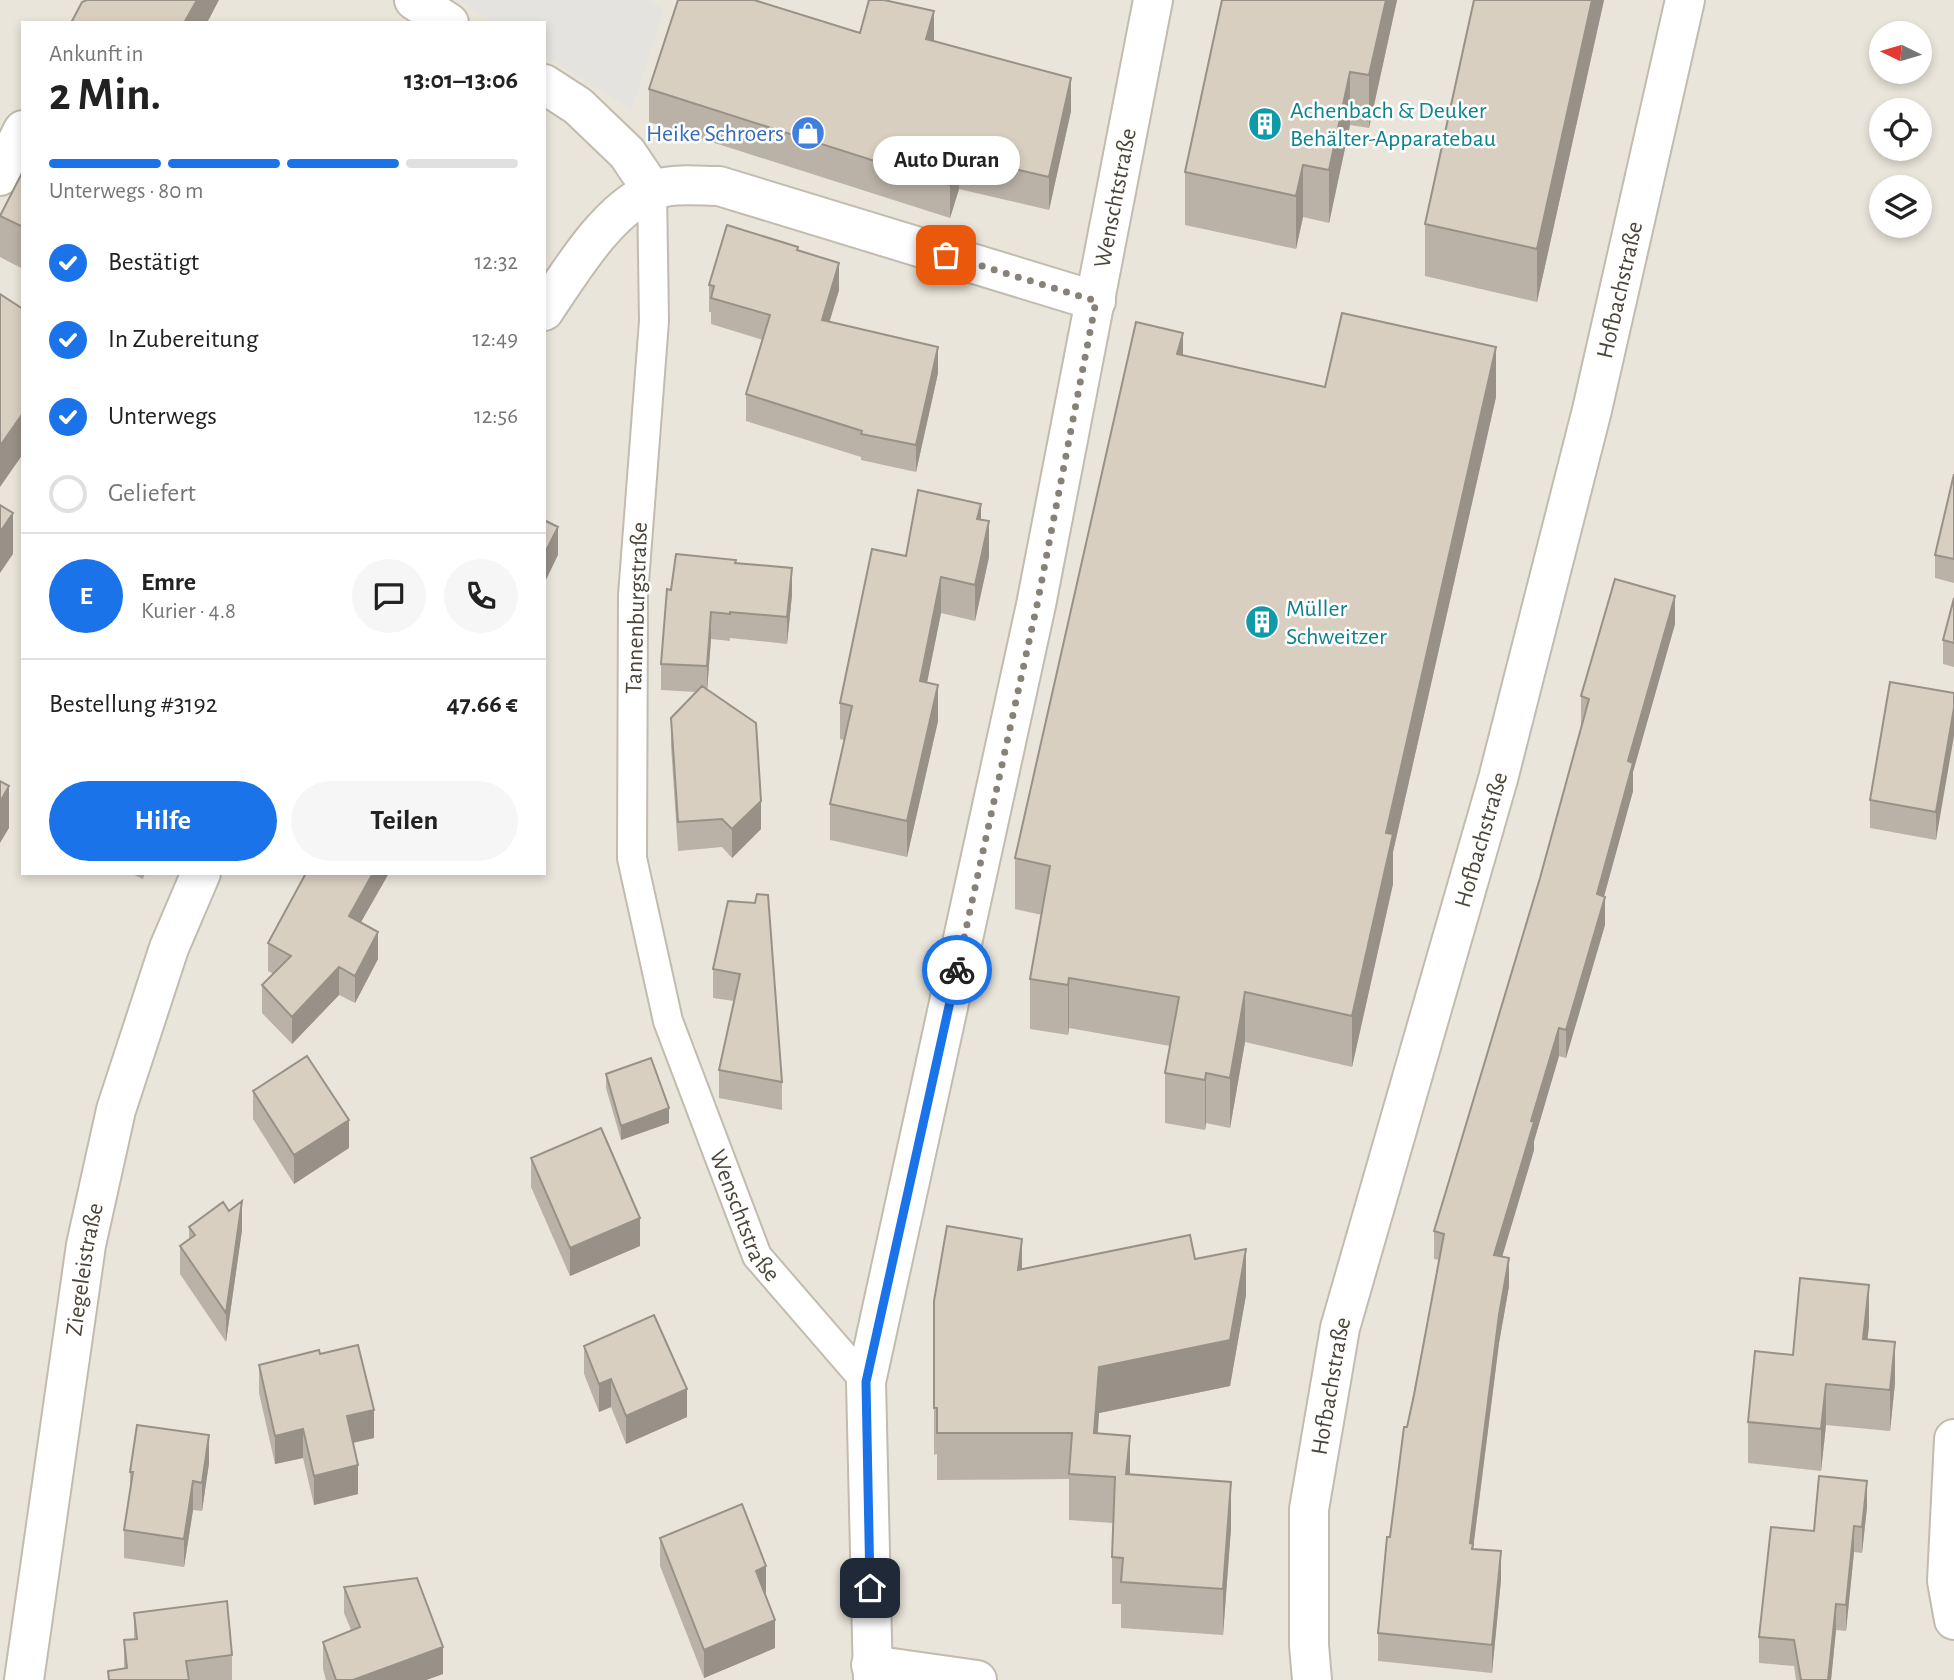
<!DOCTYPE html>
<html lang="de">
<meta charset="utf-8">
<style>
body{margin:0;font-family:"Alegreya Sans",sans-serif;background:#f6f6f6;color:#222;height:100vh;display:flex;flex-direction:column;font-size:26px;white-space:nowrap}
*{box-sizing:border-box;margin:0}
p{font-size:23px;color:#767676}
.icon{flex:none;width:38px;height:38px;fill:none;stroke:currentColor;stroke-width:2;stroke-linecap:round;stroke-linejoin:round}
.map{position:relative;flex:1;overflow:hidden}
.side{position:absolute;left:21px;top:21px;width:525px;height:854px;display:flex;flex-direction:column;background:#fff;border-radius:0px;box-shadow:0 4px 10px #0003}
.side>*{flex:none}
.needle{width:46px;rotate:275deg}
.tools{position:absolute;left:1869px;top:21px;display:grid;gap:14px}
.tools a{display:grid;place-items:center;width:63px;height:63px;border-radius:50%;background:#fff;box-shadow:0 4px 10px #0003;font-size:35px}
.pin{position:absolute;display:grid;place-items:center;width:60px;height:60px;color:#fff;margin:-30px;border-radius:14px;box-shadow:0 4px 10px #0006}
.courier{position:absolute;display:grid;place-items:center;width:70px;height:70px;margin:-35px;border:5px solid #1a73e8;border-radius:50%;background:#fff;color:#222;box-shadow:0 2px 9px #0007}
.bubble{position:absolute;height:49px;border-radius:24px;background:#fff;box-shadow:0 4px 10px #0003;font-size:23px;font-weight:700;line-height:49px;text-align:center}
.summary em{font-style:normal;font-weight:700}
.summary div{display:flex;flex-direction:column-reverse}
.summary{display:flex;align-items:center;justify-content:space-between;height:119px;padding:0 28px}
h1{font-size:46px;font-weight:700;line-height:52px}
.bar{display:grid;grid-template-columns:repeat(4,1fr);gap:10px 7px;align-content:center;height:84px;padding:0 28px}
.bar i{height:9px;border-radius:5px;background:#e0e0e0}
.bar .active{background:#1a73e8}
.bar p{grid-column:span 4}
.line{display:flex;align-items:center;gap:18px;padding:0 28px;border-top:2px solid #e0e0e0}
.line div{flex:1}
.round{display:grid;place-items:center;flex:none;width:74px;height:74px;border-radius:37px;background:#f6f6f6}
ol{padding:0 28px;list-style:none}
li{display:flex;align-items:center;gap:21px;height:77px}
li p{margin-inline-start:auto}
li .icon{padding:7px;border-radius:50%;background:#1a73e8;color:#fff;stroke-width:4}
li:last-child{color:#767676}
li i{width:38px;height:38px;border:4px solid #e0e0e0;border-radius:50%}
.button{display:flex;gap:14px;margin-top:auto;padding:14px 28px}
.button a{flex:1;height:80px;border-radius:42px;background:#1a73e8;color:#fff;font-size:28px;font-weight:700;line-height:80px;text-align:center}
.button a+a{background:#f6f6f6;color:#222}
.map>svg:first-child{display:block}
</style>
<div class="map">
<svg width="1954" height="1680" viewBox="0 0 1954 1680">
<rect width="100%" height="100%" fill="#f6f3ec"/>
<path fill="#eae5da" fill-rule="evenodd" d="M0 0H1954V1680H0ZM23 23H544V873H23ZM1881 33H1920V72H1881ZM1881 110H1920V149H1881ZM1881 187H1920V226H1881Z"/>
<path fill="#e5e3e0" d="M459 0H648L664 9 632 110 544 55V23H494Z"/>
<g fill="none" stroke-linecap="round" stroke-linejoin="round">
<g stroke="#c2bbae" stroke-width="32">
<g id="lane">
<path id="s1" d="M652 190 654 321 633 595 632 858 668 1021 757 1256 866 1382"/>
</g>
</g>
<g stroke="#c2bbae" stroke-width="42">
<g id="street">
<path d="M414 0 449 23"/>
<path d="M544 84 578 106 627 153 652 190"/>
<path d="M0 176 23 130"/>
<path d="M544 311C571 271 606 212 650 192 669 182 699 186 719 186L1096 301"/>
<path d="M1954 1439 1947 1581 1954 1620"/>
<path d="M871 1665 977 1680"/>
<path id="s2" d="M24 1680 86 1245 116 1110 169 948 201 873"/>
<path id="s3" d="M873 1680 866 1382 1036 605 1153 0"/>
<path id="s4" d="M1312 1680 1309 1645V1509L1340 1328 1498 779 1592 410 1685 0"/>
</g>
</g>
<use href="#lane" stroke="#fff" stroke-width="28"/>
<use href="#street" stroke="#fff" stroke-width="38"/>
</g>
<path fill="#bab2a6" d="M1222 0H1397L1369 128 1350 125 1329 223 1303 217 1296 249 1185 225V172Z
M1474 0H1604L1537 302 1425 276V224Z
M860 33 934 42 1071 111 1049 210 959 189 950 218 649 122V89Z
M23 171V269L0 257V215Z
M798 250 839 290 829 322 938 373 916 472 861 460V457L746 421V394L763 340 711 324V312H709V285Z
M1183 355 1325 387 1496 397 1393 852V884L1352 1067 1245 1042 1230 1128 1206 1123 1205 1130 1165 1123V1073L1170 1046 1069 1028 1068 1035 1030 1029V979L1042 915 1015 909V858Z
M1954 474V583L1935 578V555Z
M981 520 989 557 975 621 941 613 927 683 938 721 907 857 830 840V804L844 740 840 739V703L906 556Z
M736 563 792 595 787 644 730 638V641L711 639 707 689 761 829 732 858 722 847 678 851 671 746V718L696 692 661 690V664Z
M1954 598V667L1943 664V640Z
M1675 624 1633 772V791L1604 896 1605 925 1566 1058 1559 1056 1534 1141V1150L1502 1257 1509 1286 1499 1343 1473 1550 1501 1580 1492 1673 1378 1661V1633L1390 1537 1407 1427 1439 1260 1434 1259V1231L1540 878 1582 725 1581 724V696Z
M1954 693 1936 840 1870 828V800Z
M130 873H145L143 879Z
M389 873 361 922 378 959 355 1003 339 995 292 1044 262 1013V985L274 974 268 971V943Z
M755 903 782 1082V1110L719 1098V1070L734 1001 713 998V969Z
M606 1074 669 1123 621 1140 606 1088Z
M253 1091 349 1148 294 1184 253 1119Z
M531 1158 640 1246 570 1276 531 1187Z
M189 1227 242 1230 226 1342 180 1274V1246L189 1240Z
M1195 1259 1246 1295 1230 1386 1099 1413 1098 1433 1130 1474 1231 1528 1223 1635 1121 1628V1604H1112V1557L1113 1523 1069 1520V1479L937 1480V1454L934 1455V1301L1022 1269Z
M1869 1326 1867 1339 1895 1383 1890 1431 1826 1425 1821 1471 1748 1463V1422L1793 1355Z
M584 1346 687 1417 626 1444 611 1407 599 1412 584 1374Z
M320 1354 374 1438 353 1443 358 1494 314 1505 303 1458 275 1464 259 1393V1365Z
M209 1463 202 1511 193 1510 184 1567 124 1558V1530L130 1489V1472Z
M1867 1507 1862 1553 1854 1552 1846 1631 1836 1630 1831 1680H1796L1794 1666 1759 1663V1637L1814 1531Z
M660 1538 766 1595 775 1648 704 1678 660 1566Z
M344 1587 443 1674 426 1680H326L323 1669V1642L351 1630 344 1613Z
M134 1613 232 1655V1680H108V1671L124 1669V1640L134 1639Z"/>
<path fill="#979187" d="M197 0H219L207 23H184Z
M1386 0H1397L1369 128V75Z
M1592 0H1604L1537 302V249Z
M934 11V44L926 39Z
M1350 72V125L1329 223V170Z
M1071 78V111L1049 210V177Z
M959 156V189L950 218V185Z
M1303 165V217L1296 249V196Z
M839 263V290L822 347V320Z
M1183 333V383L1177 354Z
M938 347V373L916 472V445Z
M1496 347V397L1393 852V884L1352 1067V1016L1386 833Z
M23 413V454L0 487V446Z
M981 504V540L977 519Z
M13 513V554L0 573V532Z
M989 521V557L975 621V585Z
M558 527V555L544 584V555Z
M792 568V595L787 644V617Z
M941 577V613L920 717V681Z
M1675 596V624L1633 772V791L1597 922V894L1628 761Z
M711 612V639L707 692V666Z
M938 685V721L907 857V821Z
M1954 708V736L1936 840V812Z
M9 786V828L0 843V802Z
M761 801V829L732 858V829Z
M373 873H389L349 943V916Z
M1605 897V925L1566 1058V1030Z
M378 932V959L355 1003V976Z
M339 967V995L292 1044V1017Z
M1069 978V1028L1068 1035V985Z
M1245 992V1042L1230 1128V1078Z
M1559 1028V1056L1534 1141V1150L1494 1284V1255L1531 1121Z
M1206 1073V1123L1205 1130V1080Z
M669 1108V1123L621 1140V1126Z
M349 1120V1148L294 1184V1155Z
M242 1201V1230L226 1342V1313Z
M640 1218V1246L570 1276V1248Z
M1022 1239V1285L1018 1270Z
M1246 1249V1295L1230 1386 1099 1413 1094 1479V1433L1099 1367Z
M1509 1258V1286L1499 1343 1470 1572V1543L1499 1315Z
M1869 1285V1326L1863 1380V1339Z
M1895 1342V1383L1890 1431V1390Z
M611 1379V1407L599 1412V1384Z
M1826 1384V1425L1821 1471V1429Z
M687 1389V1417L626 1444V1416Z
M374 1410V1438L347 1444V1416Z
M303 1429V1458L275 1464V1436Z
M209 1435V1463L202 1511V1483Z
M1130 1436V1483L1126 1474Z
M358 1465V1494L314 1505V1476Z
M193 1481V1510L184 1567V1539Z
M1867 1481V1507L1862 1553V1527Z
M1231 1482V1528L1223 1635V1589Z
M1854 1526V1552L1846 1631V1605Z
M1501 1551V1580L1492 1673V1645Z
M766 1566V1595L756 1599V1571Z
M1836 1604V1630L1831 1680H1828Z
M775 1620V1648L704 1678V1650Z
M443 1647V1674L426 1680H353Z"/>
<path fill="#d8cfc1" stroke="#979187" stroke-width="2" d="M87 0H197L184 23H71L82 2Z
M678 0H754L860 33 869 0H884L934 11 926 39 1071 78 1049 177 959 156 950 185 649 89Z
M1222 0H1386L1369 75 1350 72 1329 170 1303 165 1296 196 1185 172Z
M1474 0H1592L1537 249 1425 224Z
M23 171V227L0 216Z
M727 225 798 247 797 250 839 263 822 320 938 347 916 445 861 434 862 431 746 394 770 315 711 298 714 286 709 285Z
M0 294 23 309V413L0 446Z
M1342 313 1496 347 1386 833 1393 834 1352 1016 1245 992 1230 1078 1206 1073 1205 1080 1165 1073 1179 997 1069 978 1068 985 1030 979 1050 866 1015 858 1136 322 1183 333 1177 354 1325 387Z
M1954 474V559L1935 555Z
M918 490 981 504 977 519 989 521 975 585 941 577 920 681 938 685 907 821 830 804 852 706 840 703 872 549 906 556Z
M0 505 13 513 0 532Z
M544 520 558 527 544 555Z
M676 554 736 560 735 563 792 568 787 617 730 612V614L711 612 707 666 661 664 667 589 671 590Z
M1615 579 1675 596 1628 761 1633 763 1597 894 1605 897 1566 1030 1559 1028 1531 1121 1534 1122 1494 1255 1509 1258 1499 1315 1470 1543 1473 1544 1472 1549 1501 1551 1492 1645 1378 1633 1387 1537H1390L1404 1427H1407L1414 1395 1444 1234 1434 1231 1540 878 1589 699 1581 696Z
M1954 598V643L1943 640Z
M1890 682 1954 693V708L1936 812 1870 800Z
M702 686 756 723 761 801 732 829 722 819 678 822 671 718Z
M0 781 9 786 0 802Z
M306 873H373L349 916 378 932 355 976 339 967 292 1017 262 985 291 956 268 943Z
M757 894 768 895 782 1082 719 1070 740 974 713 969 728 901 755 903Z
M307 1056 349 1120 294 1155 253 1091Z
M651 1058 669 1108 621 1126 606 1074Z
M601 1128 640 1218 570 1248 531 1158Z
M242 1201 226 1313 180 1246 195 1235 189 1227 223 1202 229 1211Z
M947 1226 1022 1239 1018 1270 1190 1235 1195 1259 1246 1249 1230 1340 1099 1367 1094 1433 1130 1436 1126 1474 1231 1482 1223 1589 1121 1582 1123 1558 1112 1557 1115 1477 1069 1474 1072 1433H937V1408H934V1301Z
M1800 1278 1869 1285 1863 1339 1895 1342 1890 1390 1826 1384 1821 1429 1748 1422 1755 1351 1793 1355Z
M654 1315 687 1389 626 1416 611 1379 599 1384 584 1346Z
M358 1345 374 1410 347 1416 358 1465 314 1476 303 1429 275 1436 259 1365 319 1350 320 1354Z
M137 1425 209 1435 202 1483 193 1481 184 1539 124 1530 133 1472H130Z
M1819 1476 1867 1481 1862 1527 1854 1526 1846 1605 1836 1604 1828 1680H1801L1794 1640 1759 1637 1771 1527 1814 1531Z
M742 1504 766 1566 756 1571 775 1620 704 1650 660 1538Z
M417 1578 443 1647 353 1680H336L323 1642 360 1627 344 1587Z
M227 1601 232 1655 186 1661 189 1680H109L108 1671 127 1668 124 1640 137 1639 134 1613Z"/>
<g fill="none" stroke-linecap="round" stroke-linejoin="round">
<path stroke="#878178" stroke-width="7" stroke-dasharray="0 12.6" d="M946 255 1096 301 1037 605 957 970"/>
<path stroke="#1a73e8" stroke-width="9" d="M870 1588 866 1382 957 970"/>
</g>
<defs>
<g id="building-disc" transform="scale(1.75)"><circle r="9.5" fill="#0f9aa8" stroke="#fff"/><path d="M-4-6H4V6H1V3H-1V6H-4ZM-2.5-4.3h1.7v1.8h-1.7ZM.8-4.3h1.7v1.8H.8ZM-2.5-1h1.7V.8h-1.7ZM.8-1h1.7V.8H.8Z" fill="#fff"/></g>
<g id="shop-disc" transform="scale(1.75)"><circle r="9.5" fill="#3f7fe0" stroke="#fff"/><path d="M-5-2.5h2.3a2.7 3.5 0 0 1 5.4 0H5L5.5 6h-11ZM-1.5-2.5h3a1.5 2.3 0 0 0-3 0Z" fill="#fff"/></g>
</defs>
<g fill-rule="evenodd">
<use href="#building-disc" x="1265" y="124"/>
<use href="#shop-disc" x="808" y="133"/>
<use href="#building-disc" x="1262" y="622"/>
</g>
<g text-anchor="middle" stroke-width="5" stroke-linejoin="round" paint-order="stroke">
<g font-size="24" fill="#0d838f" stroke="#fff" text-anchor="start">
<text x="1290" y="118">Achenbach &amp; Deuker<tspan x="1290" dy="28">Behälter-Apparatebau</tspan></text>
<text x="1286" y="616">Müller<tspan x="1286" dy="28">Schweitzer</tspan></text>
</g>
<g font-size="24" fill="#366cbe" stroke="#fff" text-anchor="end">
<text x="784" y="141">Heike Schroers</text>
</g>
<g font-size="24" fill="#4b4439" stroke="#fff">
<text dy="8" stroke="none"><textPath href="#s3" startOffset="1508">Wenschtstraße</textPath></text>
<text dy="8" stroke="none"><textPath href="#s4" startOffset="1430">Hofbachstraße</textPath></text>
<text transform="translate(636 608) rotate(-88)" y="8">Tannenburgstraße</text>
<text dy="8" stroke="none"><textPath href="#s4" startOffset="863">Hofbachstraße</textPath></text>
<text dy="8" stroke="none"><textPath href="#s1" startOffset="1045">Wenschtstraße</textPath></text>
<text dy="8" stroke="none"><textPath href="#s2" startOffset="415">Ziegeleistraße</textPath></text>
<text dy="8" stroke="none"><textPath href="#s4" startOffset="296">Hofbachstraße</textPath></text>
</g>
</g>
</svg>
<div class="tools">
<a><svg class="needle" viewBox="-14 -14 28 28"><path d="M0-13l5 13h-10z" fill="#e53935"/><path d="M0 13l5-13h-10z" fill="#767676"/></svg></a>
<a><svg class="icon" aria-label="locate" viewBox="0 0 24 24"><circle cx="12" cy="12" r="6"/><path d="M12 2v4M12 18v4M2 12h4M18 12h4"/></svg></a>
<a><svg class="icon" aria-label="layers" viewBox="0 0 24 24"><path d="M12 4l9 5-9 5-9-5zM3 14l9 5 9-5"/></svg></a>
</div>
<div class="pin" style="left:946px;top:255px;background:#ea580c"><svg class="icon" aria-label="bag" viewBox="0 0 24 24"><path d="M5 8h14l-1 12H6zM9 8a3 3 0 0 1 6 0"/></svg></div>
<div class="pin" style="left:870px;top:1588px;background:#1f2937"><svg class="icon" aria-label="home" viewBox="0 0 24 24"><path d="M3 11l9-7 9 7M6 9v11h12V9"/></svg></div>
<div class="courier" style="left:957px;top:970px"><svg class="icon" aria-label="bike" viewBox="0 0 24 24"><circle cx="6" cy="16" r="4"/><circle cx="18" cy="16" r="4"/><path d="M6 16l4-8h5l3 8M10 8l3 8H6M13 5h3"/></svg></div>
<div class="bubble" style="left:873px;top:136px;width:147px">Auto Duran</div>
<section class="side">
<div class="summary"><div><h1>2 Min.</h1><p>Ankunft in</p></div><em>13:01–13:06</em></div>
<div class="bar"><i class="active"></i><i class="active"></i><i class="active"></i><i></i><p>Unterwegs · 80 m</p></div>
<ol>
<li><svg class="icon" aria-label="check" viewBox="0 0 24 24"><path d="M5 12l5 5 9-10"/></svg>Bestätigt<p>12:32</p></li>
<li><svg class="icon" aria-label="check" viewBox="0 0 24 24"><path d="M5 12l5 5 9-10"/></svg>In Zubereitung<p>12:49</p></li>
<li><svg class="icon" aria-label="check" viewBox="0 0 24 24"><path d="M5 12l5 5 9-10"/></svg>Unterwegs<p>12:56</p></li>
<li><i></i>Geliefert</li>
</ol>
<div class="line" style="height:126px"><b class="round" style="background:#1a73e8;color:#fff">E</b><div><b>Emre</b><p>Kurier · 4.8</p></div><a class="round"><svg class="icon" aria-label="chat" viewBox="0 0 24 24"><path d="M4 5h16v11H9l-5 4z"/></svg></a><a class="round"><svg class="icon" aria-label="phone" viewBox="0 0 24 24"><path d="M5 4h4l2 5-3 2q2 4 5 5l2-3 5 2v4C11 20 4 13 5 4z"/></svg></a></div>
<div class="line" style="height:91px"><div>Bestellung #3192</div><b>47.66 €</b></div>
<div class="button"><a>Hilfe</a><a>Teilen</a></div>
</section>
</div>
